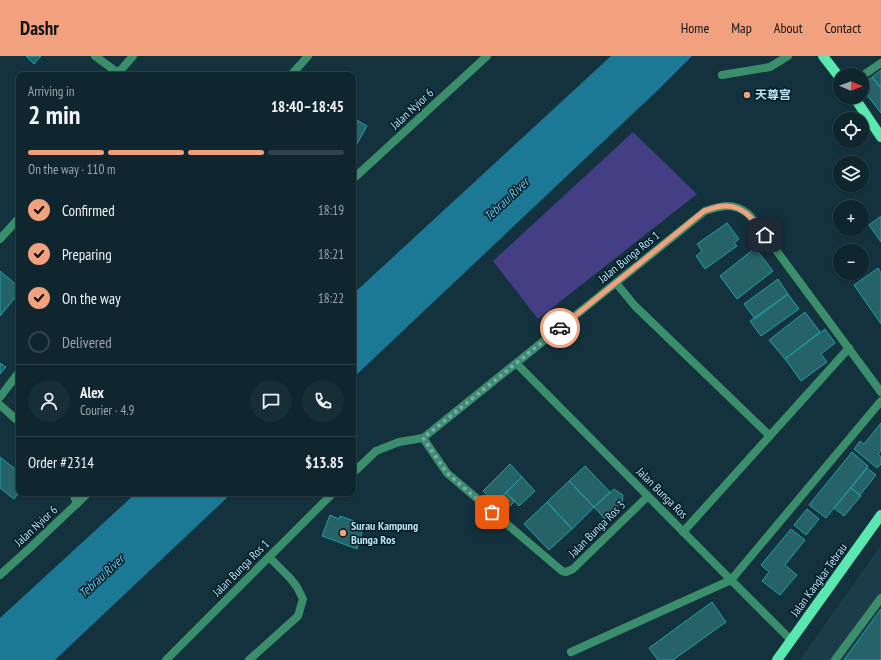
<!DOCTYPE html>
<meta charset="utf-8">
<style>
body{margin:0;font-family:"PT Sans Narrow","Noto Sans SC",sans-serif;background:#182e36;color:#f1f3f6;height:100vh;display:flex;flex-direction:column;font-size:15px;white-space:nowrap}
*{box-sizing:border-box;margin:0}
p{font-size:13px;color:#9ba5aa}
.icon{flex:none;width:22px;height:22px;fill:none;stroke:currentColor;stroke-width:2;stroke-linecap:round;stroke-linejoin:round}
.map{position:relative;flex:1;overflow:hidden}
.sheet{position:absolute;left:16px;top:16px;width:340px;height:424px;display:flex;flex-direction:column;background:#0f262e;border-radius:8px;box-shadow:0 1px 3px #0004,0 0 0 1px #2f434a}
.sheet>*{flex:none}
.needle{width:26px;rotate:91deg}
.controls{position:absolute;left:833px;top:12px;display:grid;gap:8px}
.controls a{display:grid;place-items:center;width:36px;height:36px;border-radius:50%;background:#0f262e;box-shadow:0 1px 3px #0004,0 0 0 1px #2f434a;font-size:20px}
.pin{position:absolute;display:grid;place-items:center;width:34px;height:34px;color:#fff;margin:-17px;border-radius:8px;box-shadow:0 2px 6px #0006}
.courier{position:absolute;display:grid;place-items:center;width:40px;height:40px;margin:-20px;border:3px solid #f2a17e;border-radius:50%;background:#fff;color:#222;box-shadow:0 1px 5px #0007}
.head em{font-style:normal;font-weight:700}
.head div{display:flex;flex-direction:column-reverse}
.head{display:flex;align-items:center;justify-content:space-between;height:68px;padding:0 12px}
h1{font-size:26px;font-weight:700;line-height:30px}
.bar{display:grid;grid-template-columns:repeat(4,1fr);gap:6px 4px;align-content:center;height:48px;padding:0 12px}
.bar i{height:5px;border-radius:3px;background:#2f434a}
.bar .on{background:#f2a17e}
.bar p{grid-column:span 4}
.line{display:flex;align-items:center;gap:10px;padding:0 12px;border-top:1px solid #2f434a}
.line div{flex:1}
.round{display:grid;place-items:center;flex:none;width:42px;height:42px;border-radius:21px;background:#182e36}
ol{padding:0 12px;list-style:none}
li{display:flex;align-items:center;gap:12px;height:44px}
li p{margin-inline-start:auto}
li .icon{padding:4px;border-radius:50%;background:#f2a17e;color:#111;stroke-width:4}
li:last-child{color:#9ba5aa}
li i{width:22px;height:22px;border:2px solid #2f434a;border-radius:50%}
header{display:flex;align-items:center;gap:24px;box-sizing:border-box;height:56px;padding:0 20px;background:#f2a17e;color:#111}
header strong{font-size:19px}
nav{display:flex;gap:22px;margin-inline-start:auto;font-size:14px}
.map>svg:first-child{display:block}
</style>
<header>
<strong>Dashr</strong>
<nav><a>Home</a><a>Map</a><a>About</a><a>Contact</a></nav>
</header>
<div class="map">
<svg width="881" height="604" viewBox="0 0 881 604">
<rect width="100%" height="100%" fill="#14323d"/>
<path fill="#1b3d4a" d="M881 489V604H800Z"/>
<path fill="#443f84" d="M633 76 697 138 538 263 493 205Z"/>
<path fill="#1b7996" d="M611 0H692L659 33 353 322V238Z
M136 437H232L55 604H0V562Z"/>
<path fill="#266368" stroke="#219ea9" d="M26 0H41L34 8Z
M881 14V32L872 21Z
M872 21 881 32V57L863 34 864 27Z
M353 62 367 70 353 95Z
M881 160V186L869 169Z
M727 167 739 183 734 187 737 190 705 213 696 200 702 195 697 188Z
M755 192 773 215 737 243 720 220Z
M878 212 881 217V268L854 229Z
M0 215 19 231V237L0 260Z
M778 223 788 238 755 263 744 248Z
M788 238 799 253 761 280 750 265Z
M805 256 820 276 785 303 769 284Z
M825 273 835 287 821 298 827 306 801 325 785 303Z
M0 307 6 311 0 318Z
M881 367V395L878 398 881 401V408L877 412 854 393 860 385 864 388Z
M852 396 868 410 826 462 809 449Z
M0 401 19 416V436L14 443 0 432Z
M510 408 522 421 495 447 483 435Z
M585 410 610 436 594 451 569 425Z
M867 412 876 419 860 439 851 432Z
M522 421 535 435 519 450 506 437Z
M569 425 594 451 572 473 547 446Z
M851 432 861 440 844 460 834 452Z
M614 433 623 439 622 446 605 463 594 451Z
M506 437 515 445 505 455 497 446Z
M547 446 572 473 549 494 524 468Z
M807 453 819 463 806 479 794 469Z
M330 459 339 463 340 460 354 465 353 470 363 473 357 493 322 480Z
M791 473 805 484 785 509 797 519 780 539 762 525 769 516 761 509Z
M712 546 726 566 673 604H658L649 592Z
M881 553V604H844Z"/>
<g fill="none" stroke-linecap="round" stroke-linejoin="round">
<path stroke="#3b8e6c" stroke-width="8" d="M118 17 133 0
M722 19 770 11 788 0
M862 20 881 7
M0 349 19 366
M73 437 77 448
M683 476 849 292
M571 596 731 524
M835 604 881 542"/>
<path stroke="#3b8e6c" stroke-width="8" d="M95 0 121 19
M291 19 308 0
M353 123 487 0
M0 183 19 162
M616 227 635 250 770 380
M516 307 731 524 791 584
M0 341 19 316
M423 382 447 417 562 515 566 516 573 513 648 440
M353 417 376 395 399 386 423 382 705 155C720 150 733 146 747 157 751 160 753 164 756 167L881 336
M0 519 31 491 88 437
M731 524 881 345
M166 604 333 437
M249 604 298 560 303 543 297 531 290 522 269 501"/>
<path stroke="#5be8b0" stroke-width="10" d="M823 0 840 22
M854 41 881 81
M777 604 881 459"/>
</g>
<g fill="none" stroke-linecap="round" stroke-linejoin="round">
<path stroke="#7fa5b5" stroke-width="4" stroke-dasharray="0 7.2" d="M492 456 447 417 423 382 560 272"/>
<path stroke="#f2a17e" stroke-width="5" d="M560 272 704 155C711 153 719 149 726 150 745 150 755 166 765 179"/>
</g>
<g fill="#f2a17e" stroke="#001a24" stroke-width="1.5">
<circle cx="747" cy="39" r="4"/>
<circle cx="343" cy="477" r="4"/>
</g>
<g text-anchor="middle" stroke-width="3" stroke-linejoin="round" paint-order="stroke">
<g font-size="12" font-weight="bold" fill="#b8e3f5" stroke="#001a24" text-anchor="start">
<text x="755" y="43">天尊宫</text>
<text x="351" y="474">Surau Kampung<tspan x="351" dy="14">Bunga Ros</tspan></text>
</g>
<g font-size="12" fill="#b8e3f5" stroke="#001a24">
<text transform="translate(412 53) rotate(-43)" y="4">Jalan Nyior 6</text>
<text transform="translate(629 201) rotate(-39)" y="4">Jalan Bunga Ros 1</text>
<text transform="translate(662 437) rotate(45)" y="4">Jalan Bunga Ros</text>
<text transform="translate(36 470) rotate(-43)" y="4">Jalan Nyior 6</text>
<text transform="translate(597 473) rotate(-45)" y="4">Jalan Bunga Ros 3</text>
<text transform="translate(241 512) rotate(-45)" y="4">Jalan Bunga Ros 1</text>
<text transform="translate(819 524) rotate(-54)" y="4">Jalan Kangkar Tebrau</text>
</g>
<g font-size="13" font-style="italic" fill="#63cdf3" stroke="#001a24">
<text transform="translate(506 143) rotate(-43)" y="5">Tebrau River</text>
<text transform="translate(101 520) rotate(-43)" y="5">Tebrau River</text>
</g>
</g>
</svg>
<div class="controls">
<a><svg class="needle" viewBox="-14 -14 28 28"><path d="M0-13l5 13h-10z" fill="#e53935"/><path d="M0 13l5-13h-10z" fill="#9ba5aa"/></svg></a>
<a><svg class="icon" aria-label="locate" viewBox="0 0 24 24"><circle cx="12" cy="12" r="6"/><path d="M12 2v4M12 18v4M2 12h4M18 12h4"/></svg></a>
<a><svg class="icon" aria-label="layers" viewBox="0 0 24 24"><path d="M12 4l9 5-9 5-9-5zM3 14l9 5 9-5"/></svg></a>
<a>+</a>
<a>−</a>
</div>
<div class="pin" style="left:492px;top:456px;background:#ea580c"><svg class="icon" aria-label="bag" viewBox="0 0 24 24"><path d="M5 8h14l-1 12H6zM9 8a3 3 0 0 1 6 0"/></svg></div>
<div class="pin" style="left:765px;top:179px;background:#1f2937"><svg class="icon" aria-label="home" viewBox="0 0 24 24"><path d="M3 11l9-7 9 7M6 9v11h12V9"/></svg></div>
<div class="courier" style="left:560px;top:272px"><svg class="icon" aria-label="car" viewBox="0 0 24 24"><path d="M5 17H2v-5l4-1 3-4h7l3 4 3 1v5h-3M9 17h6M6 11h13"/><circle cx="7" cy="17" r="2"/><circle cx="17" cy="17" r="2"/></svg></div>
<section class="sheet">
<div class="head"><div><h1>2 min</h1><p>Arriving in</p></div><em>18:40–18:45</em></div>
<div class="bar"><i class="on"></i><i class="on"></i><i class="on"></i><i></i><p>On the way · 110 m</p></div>
<ol>
<li><svg class="icon" aria-label="check" viewBox="0 0 24 24"><path d="M5 12l5 5 9-10"/></svg>Confirmed<p>18:19</p></li>
<li><svg class="icon" aria-label="check" viewBox="0 0 24 24"><path d="M5 12l5 5 9-10"/></svg>Preparing<p>18:21</p></li>
<li><svg class="icon" aria-label="check" viewBox="0 0 24 24"><path d="M5 12l5 5 9-10"/></svg>On the way<p>18:22</p></li>
<li><i></i>Delivered</li>
</ol>
<div class="line" style="height:72px"><a class="round"><svg class="icon" aria-label="person" viewBox="0 0 24 24"><circle cx="12" cy="8" r="4"/><path d="M4 21q1-7 8-7t8 7"/></svg></a><div><b>Alex</b><p>Courier · 4.9</p></div><a class="round"><svg class="icon" aria-label="chat" viewBox="0 0 24 24"><path d="M4 5h16v11H9l-5 4z"/></svg></a><a class="round"><svg class="icon" aria-label="phone" viewBox="0 0 24 24"><path d="M5 4h4l2 5-3 2q2 4 5 5l2-3 5 2v4C11 20 4 13 5 4z"/></svg></a></div>
<div class="line" style="height:52px"><div>Order #2314</div><b>$13.85</b></div>
</section>
</div>
